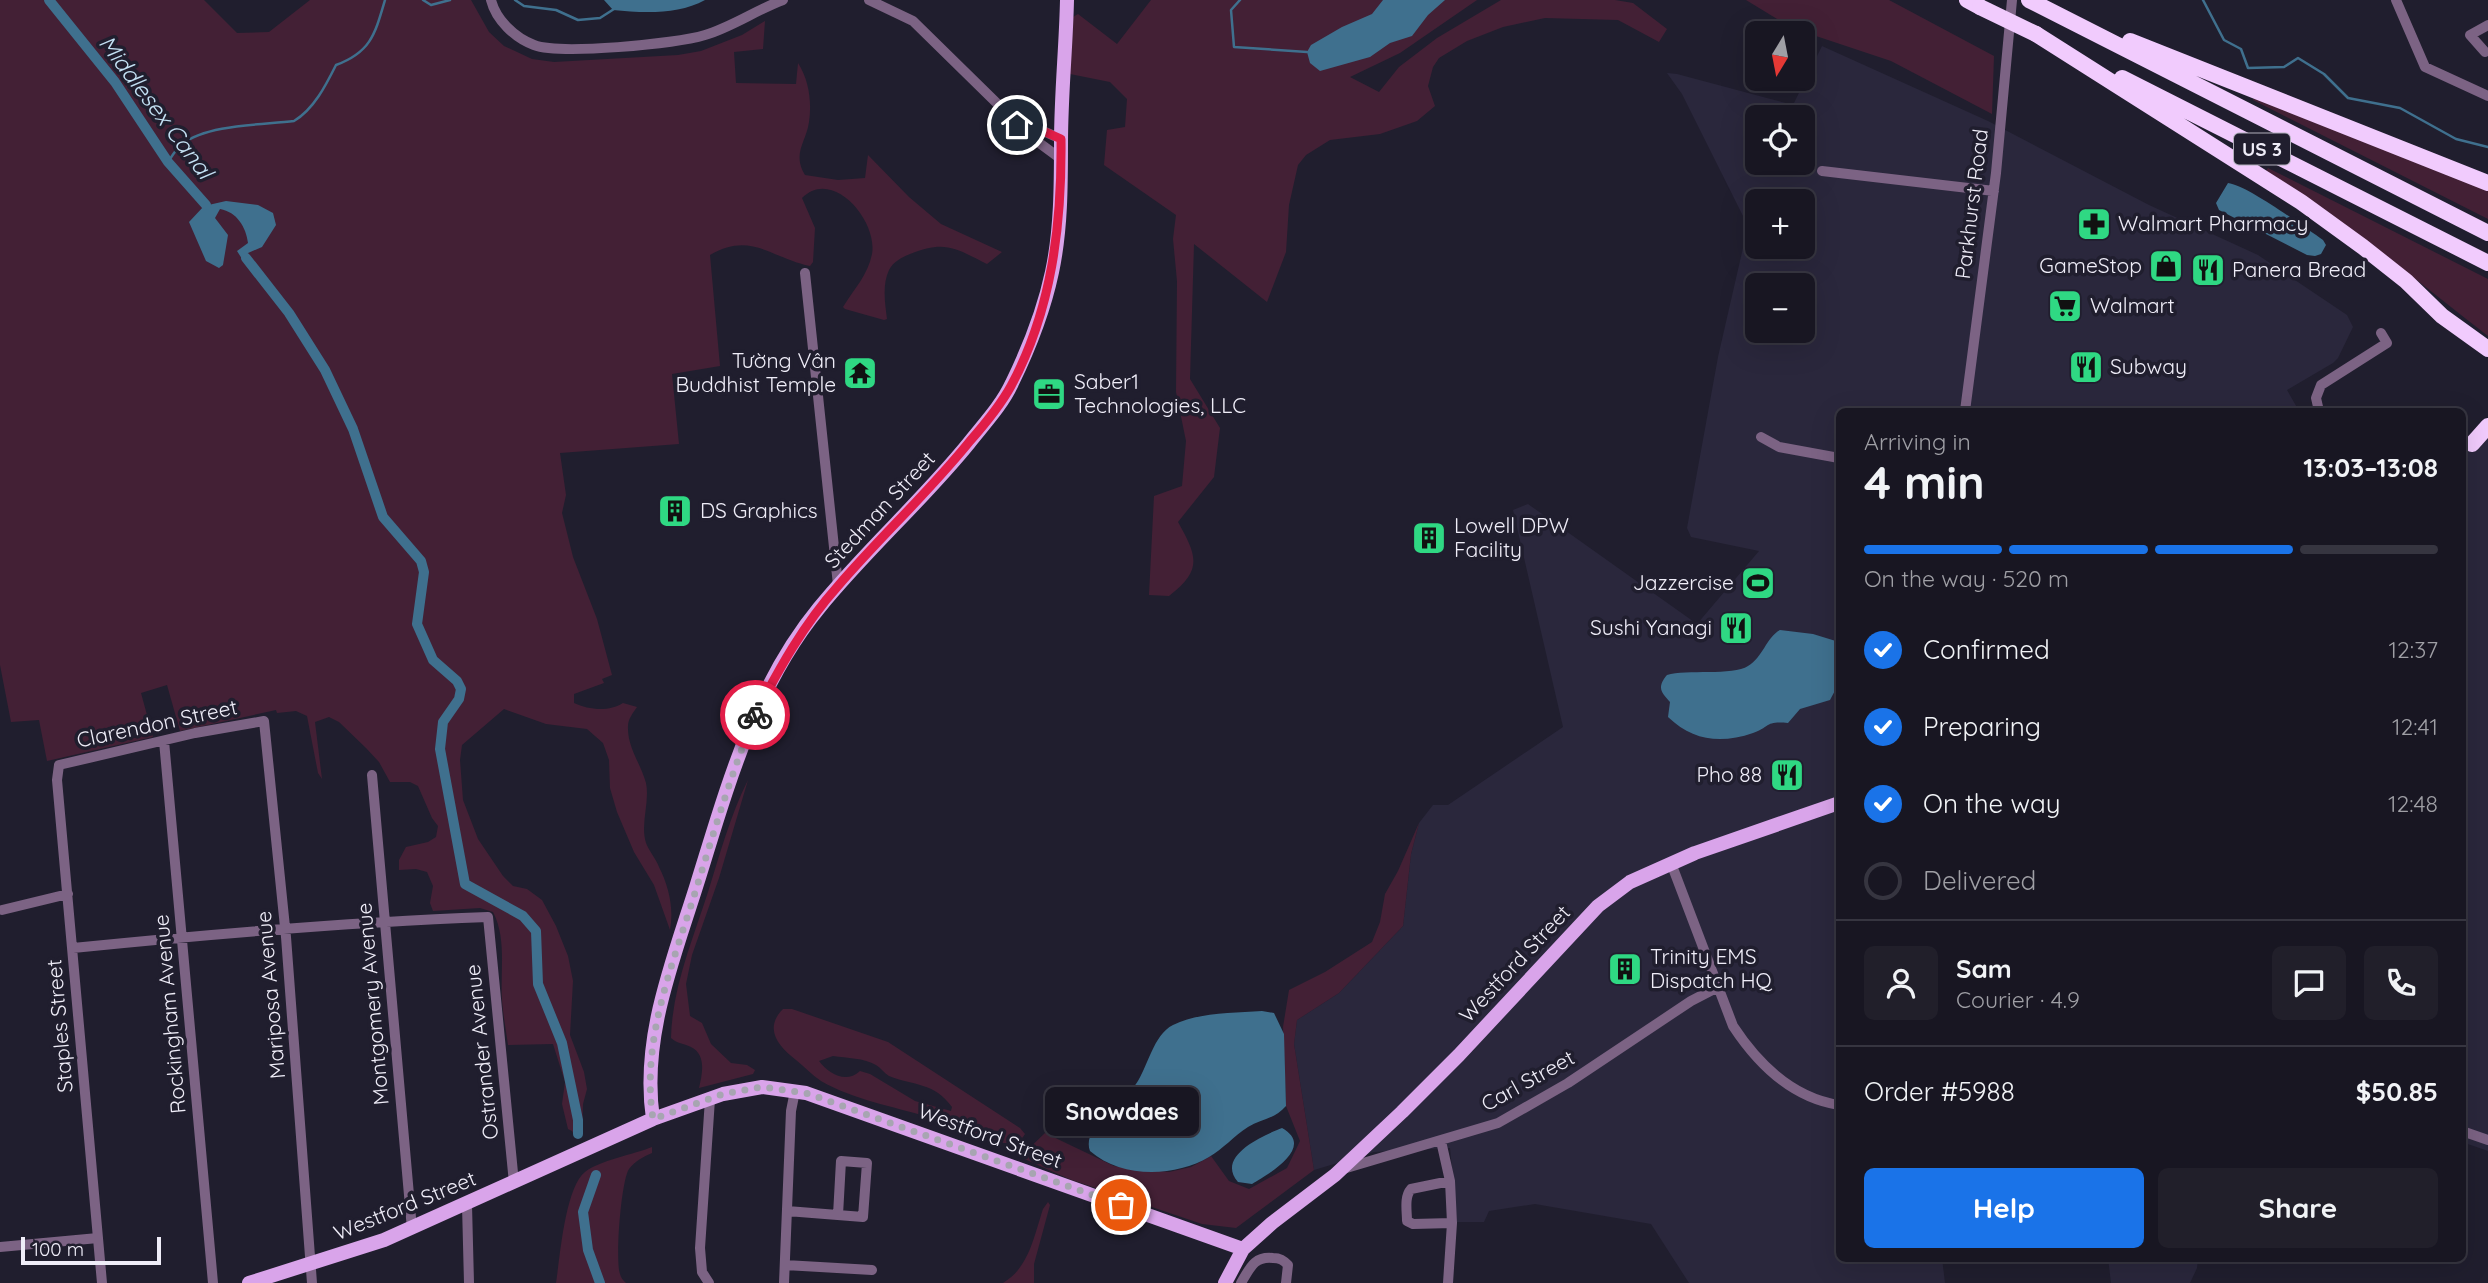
<!DOCTYPE html>
<meta charset="utf-8">
<style>
body{margin:0;font-family:Quicksand,sans-serif;background:#211f2a;color:#f1f3f6;height:100vh;display:flex;flex-direction:column;font-size:26px;white-space:nowrap}
*{box-sizing:border-box;margin:0}
p{font-size:23px;color:#9f9fa5}
.icon{flex:none;width:38px;height:38px;fill:none;stroke:currentColor;stroke-width:2;stroke-linecap:round;stroke-linejoin:round}
.map{position:relative;flex:1;overflow:hidden}
.drawer{position:absolute;left:1836px;top:408px;width:630px;height:854px;display:flex;flex-direction:column;background:#181622;border-radius:10px;box-shadow:0 7px 28px #0002,0 0 0 2px #363540}
.drawer>*{flex:none}
.needle{width:46px;rotate:190deg}
.tools{position:absolute;left:1745px;top:21px;display:grid;gap:14px}
.tools a{display:grid;place-items:center;width:70px;height:70px;border-radius:10px;background:#181622;box-shadow:0 7px 28px #0002,0 0 0 2px #363540;font-size:35px}
.scale{position:absolute;left:21px;bottom:18px;width:140px;box-sizing:border-box;padding-left:7px;border:4px solid #efedf8;border-top:0;font-size:19px;line-height:24px;white-space:nowrap;color:#efedf8;-webkit-text-stroke:5px #201e2e;paint-order:stroke}
.pin{position:absolute;display:grid;place-items:center;width:60px;height:60px;color:#fff;margin:-30px;border:4px solid #fff;border-radius:50%;box-shadow:0 2px 7px #0007}
.courier{position:absolute;display:grid;place-items:center;width:70px;height:70px;margin:-35px;border:5px solid #e11d48;border-radius:50%;background:#fff;color:#222;box-shadow:0 2px 9px #0007}
.bubble{position:absolute;height:49px;border-radius:10px;background:#181622;box-shadow:0 7px 28px #0002,0 0 0 2px #363540;font-size:23px;font-weight:700;line-height:49px;text-align:center}
.head em{font-style:normal;font-weight:700}
.head div{display:flex;flex-direction:column-reverse}
.head{display:flex;align-items:center;justify-content:space-between;height:119px;padding:0 28px}
h1{font-size:46px;font-weight:700;line-height:52px}
.bar{display:grid;grid-template-columns:repeat(4,1fr);gap:10px 7px;align-content:center;height:84px;padding:0 28px}
.bar i{height:9px;border-radius:5px;background:#363540}
.bar .on{background:#1a73e8}
.bar p{grid-column:span 4}
.line{display:flex;align-items:center;gap:18px;padding:0 28px;border-top:2px solid #363540}
.line div{flex:1}
.round{display:grid;place-items:center;flex:none;width:74px;height:74px;border-radius:10px;background:#211f2a}
ol{padding:0 28px;list-style:none}
li{display:flex;align-items:center;gap:21px;height:77px}
li p{margin-inline-start:auto}
li .icon{padding:7px;border-radius:50%;background:#1a73e8;color:#fff;stroke-width:4}
li:last-child{color:#9f9fa5}
li i{width:38px;height:38px;border:4px solid #363540;border-radius:50%}
.button{display:flex;gap:14px;margin-top:auto;padding:14px 28px}
.button a{flex:1;height:80px;border-radius:10px;background:#1a73e8;color:#fff;font-size:28px;font-weight:700;line-height:80px;text-align:center}
.button a+a{background:#211f2a;color:#f1f3f6}
.map>svg:first-child{display:block}
</style>
<div class="map">
<svg width="2488" height="1283" viewBox="0 0 2488 1283">
<rect width="100%" height="100%" fill="#201e2e"/>
<path fill="#2a273c" fill-rule="evenodd" d="M1822 46 1988 121 2149 205 2258 255 2347 315 2353 327 2338 358 2333 363 2287 390 2299 411H1839V1258H1942L1945 1283H1689L1651 1224 1535 1204 1489 1211 1484 1222H1457L1450 1148 1374 1152 1314 1170 1294 1044 1297 1020 1339 993 1403 926 1411 854 1419 823 1433 805H1448L1563 727 1513 510 1528 504 1697 624 1759 551 1691 537 1687 528 1718 357 1748 226 1682 94 1667 73 1677 74 1793 105ZM1757 117H1802V163H1757ZM1757 201H1802V247H1757ZM1757 285H1802V331H1757Z
M2488 438V1151L2462 1142V440Z
M2108 1258H2198L2197 1268 2190 1283H2111Z"/>
<path fill="#432035" fill-rule="evenodd" d="M0 0H204L237 33 269 32 310 0H471L489 32 504 46 532 59 554 62 678 55 701 51 742 35 765 21 763 49 734 52 736 83 796 84 798 63C809 80 812 102 809 122 806 143 792 153 805 175L838 180 865 178 868 155 909 197 941 224 1002 252 987 264C955 248 945 240 910 254 902 257 893 262 889 270 882 285 885 303 887 319L884 320 845 309 843 307C854 289 868 275 872 254 878 220 832 167 802 198L815 228 813 262 810 266C771 258 751 231 710 255L720 366 672 374 679 444 560 453 566 495 562 513 573 557 597 619 612 675 602 679 604 683 574 694V703C589 710 609 712 623 703L637 707C633 713 628 719 628 726 627 747 641 764 646 783 650 803 640 823 646 843 649 851 656 859 659 867 669 887 674 908 670 930L654 885 634 852 617 812 610 788 609 760 603 743 587 729 546 724 504 709 462 745 460 760 463 800 478 839 503 876 513 886 527 889 542 900 556 926 568 956 573 981 570 1035 584 1072 587 1089 583 1104 582 1136 574 1135 572 1131 568 1129 562 1104 565 1082 553 1044 508 1045C506 1030 503 1015 502 1000 500 971 507 939 493 912L480 908 433 911 430 903 433 886 427 872 416 869 399 870V860L406 847 428 842 436 837 438 826 432 818 418 786 410 782H390L379 762 366 748 339 722 329 717 315 722 322 779 318 773 307 716 296 711 277 713 276 710 180 731 167 685 141 693 153 737 47 761 39 720 11 722 0 665Z
M1151 0H1477L1400 53 1350 77 1379 92 1399 67 1437 38 1501 0H1615L1633 3 1667 29 1659 42 1618 20 1545 18 1503 27 1467 41 1439 58 1433 67 1428 86 1435 106 1417 121 1380 134 1330 140 1306 155 1298 165 1289 205 1286 252 1267 302 1194 244 1190 379 1220 428 1214 477 1178 522C1197 556 1203 570 1169 596L1149 595 1154 496 1182 486 1186 441 1176 392 1177 281 1173 239 1176 215 1104 165 1107 130 1125 127 1127 99 1110 82 1070 74 1073 17 1078 14 1117 44Z
M1746 0H1889L1994 56 1992 114 1891 61 1792 28Z
M2254 98 2488 190V219L2253 100Z
M2268 168 2488 279V336C2415 279 2344 221 2266 171Z
M748 780 719 878 692 955 686 984 690 1016 702 1023 711 1044 731 1063 747 1065 755 1070 753 1074 699 1088C702 1075 707 1055 691 1047 683 1043 678 1044 671 1038 672 988 693 939 708 892 720 854 730 816 748 780Z
M1419 823 1411 854 1403 926 1339 993 1297 1020 1294 1044 1314 1170 1236 1228 1202 1224 1069 1179 1020 1157 1045 1133 1114 1166 1169 1172 1191 1167 1211 1156 1229 1181 1249 1189 1287 1168 1300 1141 1286 1106 1283 1027 1289 990 1325 972 1372 942 1380 922 1385 894 1398 871Z
M783 1009H792L888 1042 1020 1128 1025 1134 1019 1143C990 1147 956 1125 928 1117 892 1106 854 1100 821 1081 812 1075 805 1067 796 1060 779 1047 763 1029 783 1009ZM833 1056C847 1058 864 1058 876 1065 881 1068 884 1073 889 1076 914 1086 934 1082 952 1107L951 1111 915 1101 870 1074 860 1071C846 1084 829 1074 819 1061Z
M652 1147V1153C643 1157 635 1161 629 1169 621 1181 615 1260 620 1274 621 1278 623 1280 626 1283H556C560 1257 565 1188 585 1172 598 1161 635 1154 652 1147Z
M1048 1202 1050 1205 1034 1264V1283H1003C1029 1268 1034 1236 1043 1209Z"/>
<path fill="#3f708e" d="M604 0H705C678 15 643 13 613 10Z
M1383 0H1445L1428 15 1412 36 1390 43 1370 57 1320 71 1310 63 1307 52 1311 45 1342 27 1372 14Z
M2228 183C2247 185 2304 227 2323 240L2326 245 2321 254 2315 256 2307 255 2219 210 2216 203Z
M226 201 258 205 273 213 276 225 262 247 248 253 244 262 237 251 248 243C246 227 237 212 220 209L215 218 228 235 223 265 219 268 206 261 189 222 204 206Z
M1780 630 1813 634 1839 642V683L1830 700 1800 709 1788 723C1764 721 1771 727 1753 733 1721 744 1693 741 1668 717L1670 702C1662 693 1656 688 1667 675 1686 669 1733 676 1748 666 1763 657 1766 638 1780 630Z
M1262 1011 1274 1013 1284 1034 1286 1106C1275 1119 1261 1119 1248 1127 1234 1136 1223 1149 1209 1157 1175 1177 1122 1179 1090 1151 1081 1128 1122 1102 1136 1084 1148 1067 1153 1035 1173 1025 1200 1012 1233 1013 1262 1011Z
M1282 1128C1316 1147 1269 1174 1252 1184L1238 1182C1215 1156 1264 1135 1282 1128Z"/>
<g fill="none" stroke-linecap="round" stroke-linejoin="round">
<path stroke="#3f708e" stroke-width="2.5" d="M423 0 431 5 450 0
M515 0 524 6 556 10 578 20 600 18 614 9
M1240 0 1231 10 1234 47 1307 52
M2203 0 2224 40 2241 49 2248 68 2284 67 2298 58 2324 74 2348 98 2400 108 2456 139 2488 147
M168 162C172 156 176 149 182 144 208 124 262 125 294 121 314 109 326 85 336 65 371 52 375 34 385 0"/>
<path stroke="#3f708e" stroke-width="10" d="M49 0 115 82 168 162 206 205
M246 258 289 313 325 370 353 429 383 517 421 561 424 572 417 624 433 660 457 681 461 689 459 699 443 722 440 749 465 884 523 916 536 931 538 984 562 1043 578 1120V1134
M596 1175 583 1212 588 1250 600 1283"/>
<path stroke="#7c6384" stroke-width="10" d="M491 0C496 20 515 38 534 45 560 55 675 44 705 35 732 27 756 10 783 0
M869 0 913 21 1015 121 1019 128 1061 159
M2396 0 2425 67 2488 96
M2485 52 2470 35 2488 25
M1015 121H1021L1061 139
M1822 171 1994 191
M805 273 838 585
M1965 411 1996 173 2012 0
M2319 411 2316 398 2321 385 2387 343 2381 333
M1761 437 1779 447 1839 458
M164 741 213 1283
M372 775 412 1229
M1671 863 1733 1026C1758 1064 1793 1098 1839 1105
M2 910 68 894
M73 948C211 934 349 922 488 917L514 1183
M2462 1131 2488 1140
M1441 1141 1450 1181 1452 1223 1448 1283
M1343 1169 1498 1123 1568 1083 1691 1001 1718 987
M1450 1181 1411 1189C1404 1197 1407 1211 1407 1221L1413 1224 1452 1223
M467 1205 469 1283
M787 1211 863 1217 867 1163 841 1161 838 1215
M0 1247 98 1238
M785 1265 872 1270
M102 1283 57 780 59 765 195 733 264 721 286 937 312 1283
M709 1283 702 1272 700 1248 710 1099
M784 1283 791 1111 795 1091
M1241 1283C1250 1268 1254 1256 1273 1258 1280 1258 1283 1260 1288 1265L1286 1283"/>
<path stroke="#d9a4ea" stroke-width="14" d="M653 1119C641 1038 673 961 697 884 727 788 754 687 819 608 866 550 922 501 969 443 984 424 1002 405 1012 383 1029 348 1044 310 1052 272 1061 230 1061 185 1061 142 1061 95 1066 47 1067 0
M249 1283 384 1240 653 1119 723 1094 762 1087 806 1093 1243 1249
M1225 1283 1243 1249 1272 1223 1335 1175 1402 1112 1459 1055 1598 906 1630 882 1695 853 1839 803"/>
<path stroke="#f1cbfd" stroke-width="16" d="M1967 0 1980 7
M2029 0 2488 233
M2036 34 2301 202 2363 247 2406 281 2442 316 2488 349
M2130 41 2488 183
M2122 78 2488 263
M2472 444 2488 426"/>
<path stroke="#f1cbfd" stroke-width="16" d="M1980 7 2036 34"/>
</g>
<g fill="none" stroke-linecap="round" stroke-linejoin="round">
<path stroke="#a7a5b1" stroke-width="7" stroke-dasharray="0 12.6" d="M755 715C731 774 713 835 694 896 671 969 641 1042 653 1119L723 1094 762 1087 806 1093 1121 1205"/>
<path stroke="#e11d48" stroke-width="9" d="M755 715C779 669 803 625 838 586 881 536 929 492 970 441 985 424 1000 406 1011 386 1052 310 1062 224 1061 139L1021 121H1015L1017 125"/>
</g>
<defs>
<g id="pharmacy-square" transform="scale(1.75)"><rect x="-9" y="-9" width="18" height="18" rx="4" fill="#2fd883" stroke="#201e2e"/><path d="M-2-6h4v4h4v4h-4v4h-4v-4h-4v-4h4Z" fill="#111"/></g>
<g id="shop-square" transform="scale(1.75)"><rect x="-9" y="-9" width="18" height="18" rx="4" fill="#2fd883" stroke="#201e2e"/><path d="M-5-2.5h2.3a2.7 3.5 0 0 1 5.4 0H5L5.5 6h-11ZM-1.5-2.5h3a1.5 2.3 0 0 0-3 0Z" fill="#111"/></g>
<g id="restaurant-square" transform="scale(1.75)"><rect x="-9" y="-9" width="18" height="18" rx="4" fill="#2fd883" stroke="#201e2e"/><path d="M-5-6h1v4h1v-4h1v4h1v-4h1v5L-1.5 .5V6h-2V.5L-5-1ZM5-6V6H3V1.5H1.5Q1.5-4 5-6Z" fill="#111"/></g>
<g id="supermarket-square" transform="scale(1.75)"><rect x="-9" y="-9" width="18" height="18" rx="4" fill="#2fd883" stroke="#201e2e"/><path d="M-6-5.5h2.5l.6 2H6L4.5 2H-2.5L-4.4-4H-6ZM-1.5 3.2a1.3 1.3 0 1 0 .1 0ZM3 3.2a1.3 1.3 0 1 0 .1 0Z" fill="#111"/></g>
<g id="temple-square" transform="scale(1.75)"><rect x="-9" y="-9" width="18" height="18" rx="4" fill="#2fd883" stroke="#201e2e"/><path d="M0-6L5-2H3V0L6.5 2.5H4V6H1.5V3h-3V6H-4V2.5H-6.5L-3 0V-2H-5Z" fill="#111"/></g>
<g id="office-square" transform="scale(1.75)"><rect x="-9" y="-9" width="18" height="18" rx="4" fill="#2fd883" stroke="#201e2e"/><path d="M-6-3h4V-5.5h4V-3h4V5H-6ZM-1-4.5V-3h2v-1.5ZM-6 0V1H6V0Z" fill="#111"/></g>
<g id="building-square" transform="scale(1.75)"><rect x="-9" y="-9" width="18" height="18" rx="4" fill="#2fd883" stroke="#201e2e"/><path d="M-4-6H4V6H1V3H-1V6H-4ZM-2.5-4.3h1.7v1.8h-1.7ZM.8-4.3h1.7v1.8H.8ZM-2.5-1h1.7V.8h-1.7ZM.8-1h1.7V.8H.8Z" fill="#111"/></g>
<g id="stadium-square" transform="scale(1.75)"><rect x="-9" y="-9" width="18" height="18" rx="4" fill="#2fd883" stroke="#201e2e"/><path d="M0-5a6.5 5 0 1 0 0 10a6.5 5 0 1 0 0-10ZM-3.5-1.8h7v3.6h-7Z" fill="#111"/></g>
</defs>
<g fill-rule="evenodd">
<use href="#pharmacy-square" x="2094" y="224"/>
<use href="#shop-square" x="2166" y="266"/>
<use href="#restaurant-square" x="2208" y="270"/>
<use href="#supermarket-square" x="2065" y="306"/>
<use href="#restaurant-square" x="2086" y="367"/>
<use href="#temple-square" x="860" y="373"/>
<use href="#office-square" x="1049" y="394"/>
<use href="#building-square" x="675" y="511"/>
<use href="#building-square" x="1429" y="538"/>
<use href="#stadium-square" x="1758" y="583"/>
<use href="#restaurant-square" x="1736" y="628"/>
<use href="#restaurant-square" x="1787" y="775"/>
<use href="#building-square" x="1625" y="969"/>
</g>
<g text-anchor="middle" stroke-width="7" stroke-linejoin="round" paint-order="stroke">
<rect fill="#201e2e" stroke="#b1afbb" stroke-width="2" x="2234" y="133.5" width="56" height="31" rx="5"/>
<g font-size="19" font-weight="bold" fill="#efedf8">
<text x="2262" y="156">US 3</text>
</g>
<g font-size="21" fill="#efedf8" stroke="#201e2e">
<text transform="translate(1972 204) rotate(-83)" y="7">Parkhurst Road</text>
<text transform="translate(880 510) rotate(-47)" y="7">Stedman Street</text>
<text transform="translate(157 724) rotate(-12)" y="7">Clarendon Street</text>
<text transform="translate(1515 964) rotate(-47)" y="7">Westford Street</text>
<text transform="translate(271 995) rotate(-95)" y="7">Mariposa Avenue</text>
<text transform="translate(373 1004) rotate(-95)" y="7">Montgomery Avenue</text>
<text transform="translate(170 1014) rotate(-95)" y="7">Rockingham Avenue</text>
<text transform="translate(60 1026) rotate(-95)" y="7">Staples Street</text>
<text transform="translate(482 1052) rotate(-96)" y="7">Ostrander Avenue</text>
<text transform="translate(1528 1081) rotate(-29)" y="7">Carl Street</text>
<text transform="translate(990 1136) rotate(20)" y="7">Westford Street</text>
<text transform="translate(405 1206) rotate(-22)" y="7">Westford Street</text>
</g>
<g font-size="21" fill="#efedf8" stroke="#201e2e" text-anchor="start">
<text x="2118" y="231">Walmart Pharmacy</text>
<text x="2142" y="273" text-anchor="end">GameStop</text>
<text x="2232" y="277">Panera Bread</text>
<text x="2090" y="313">Walmart</text>
<text x="836" y="368" text-anchor="end">Tường Vân<tspan x="836" dy="24">Buddhist Temple</tspan></text>
<text x="2110" y="374">Subway</text>
<text x="1074" y="389">Saber1<tspan x="1074" dy="24">Technologies, LLC</tspan></text>
<text x="700" y="518">DS Graphics</text>
<text x="1454" y="533">Lowell DPW<tspan x="1454" dy="24">Facility</tspan></text>
<text x="1734" y="590" text-anchor="end">Jazzercise</text>
<text x="1712" y="635" text-anchor="end">Sushi Yanagi</text>
<text x="1762" y="782" text-anchor="end">Pho 88</text>
<text x="1650" y="964">Trinity EMS<tspan x="1650" dy="24">Dispatch HQ</tspan></text>
</g>
<g font-size="23" font-style="italic" fill="#c4e1f4" stroke="#201e2e">
<text transform="translate(156 107) rotate(53)" y="8">Middlesex Canal</text>
</g>
</g>
</svg>
<div class="tools">
<a><svg class="needle" viewBox="-14 -14 28 28"><path d="M0-13l5 13h-10z" fill="#e53935"/><path d="M0 13l5-13h-10z" fill="#9f9fa5"/></svg></a>
<a><svg class="icon" aria-label="locate" viewBox="0 0 24 24"><circle cx="12" cy="12" r="6"/><path d="M12 2v4M12 18v4M2 12h4M18 12h4"/></svg></a>
<a>+</a>
<a>−</a>
</div>
<div class="scale">100 m</div>
<div class="pin" style="left:1121px;top:1205px;background:#ea580c"><svg class="icon" aria-label="bag" viewBox="0 0 24 24"><path d="M5 8h14l-1 12H6zM9 8a3 3 0 0 1 6 0"/></svg></div>
<div class="pin" style="left:1017px;top:125px;background:#1f2937"><svg class="icon" aria-label="home" viewBox="0 0 24 24"><path d="M3 11l9-7 9 7M6 9v11h12V9"/></svg></div>
<div class="courier" style="left:755px;top:715px"><svg class="icon" aria-label="bike" viewBox="0 0 24 24"><circle cx="6" cy="16" r="4"/><circle cx="18" cy="16" r="4"/><path d="M6 16l4-8h5l3 8M10 8l3 8H6M13 5h3"/></svg></div>
<div class="bubble" style="left:1045px;top:1087px;width:154px">Snowdaes</div>
<section class="drawer">
<div class="head"><div><h1>4 min</h1><p>Arriving in</p></div><em>13:03–13:08</em></div>
<div class="bar"><i class="on"></i><i class="on"></i><i class="on"></i><i></i><p>On the way · 520 m</p></div>
<ol>
<li><svg class="icon" aria-label="check" viewBox="0 0 24 24"><path d="M5 12l5 5 9-10"/></svg>Confirmed<p>12:37</p></li>
<li><svg class="icon" aria-label="check" viewBox="0 0 24 24"><path d="M5 12l5 5 9-10"/></svg>Preparing<p>12:41</p></li>
<li><svg class="icon" aria-label="check" viewBox="0 0 24 24"><path d="M5 12l5 5 9-10"/></svg>On the way<p>12:48</p></li>
<li><i></i>Delivered</li>
</ol>
<div class="line" style="height:126px"><a class="round"><svg class="icon" aria-label="person" viewBox="0 0 24 24"><circle cx="12" cy="8" r="4"/><path d="M4 21q1-7 8-7t8 7"/></svg></a><div><b>Sam</b><p>Courier · 4.9</p></div><a class="round"><svg class="icon" aria-label="chat" viewBox="0 0 24 24"><path d="M4 5h16v11H9l-5 4z"/></svg></a><a class="round"><svg class="icon" aria-label="phone" viewBox="0 0 24 24"><path d="M5 4h4l2 5-3 2q2 4 5 5l2-3 5 2v4C11 20 4 13 5 4z"/></svg></a></div>
<div class="line" style="height:91px"><div>Order #5988</div><b>$50.85</b></div>
<div class="button"><a>Help</a><a>Share</a></div>
</section>
</div>
